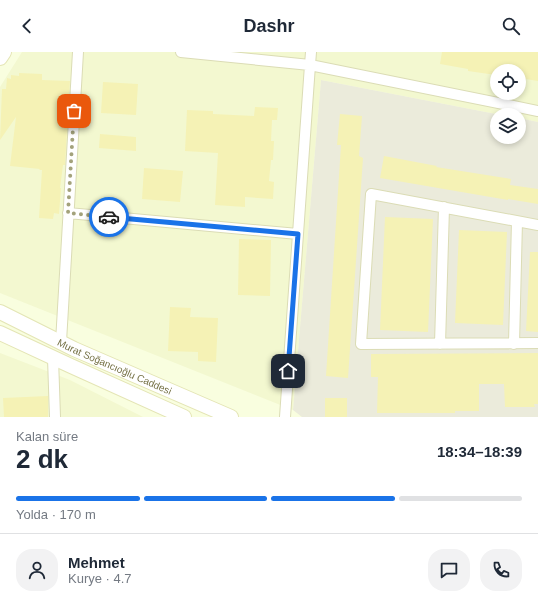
<!DOCTYPE html>
<html lang="tr">
<meta charset="utf-8">
<style>
body{margin:0;font-family:Helvetica,sans-serif;background:#f2f2f3;color:#1f2937;height:100vh;display:flex;flex-direction:column;font-size:15px;white-space:nowrap}
*{box-sizing:border-box;margin:0}
p{font-size:13px;color:#747a83}
.icon{flex:none;width:22px;height:22px;fill:none;stroke:currentColor;stroke-width:2;stroke-linecap:round;stroke-linejoin:round}
.map{position:relative;height:365px;overflow:hidden}
.sheet{display:flex;flex-direction:column;background:#fff;flex:1}
.sheet>*{flex:none}
.fabs{position:absolute;left:490px;top:12px;display:grid;gap:8px}
.fabs a{display:grid;place-items:center;width:36px;height:36px;border-radius:50%;background:#fff;box-shadow:0 2px 6px #0003;font-size:20px}
.pin{position:absolute;display:grid;place-items:center;width:34px;height:34px;color:#fff;margin:-17px;border-radius:8px;box-shadow:0 2px 6px #0006}
.courier{position:absolute;display:grid;place-items:center;width:40px;height:40px;margin:-20px;border:3px solid #1a73e8;border-radius:50%;background:#fff;color:#222;box-shadow:0 1px 5px #0007}
.headline em{font-style:normal;font-weight:600}
.headline div{display:flex;flex-direction:column-reverse}
.headline{display:flex;align-items:center;justify-content:space-between;height:68px;padding:0 16px}
h1{font-size:26px;font-weight:600;line-height:30px}
.bar{display:grid;grid-template-columns:repeat(4,1fr);gap:6px 4px;align-content:center;height:48px;padding:0 16px}
.bar i{height:5px;border-radius:3px;background:#e0e1e3}
.bar .active{background:#1a73e8}
.bar p{grid-column:span 4}
.line{display:flex;align-items:center;gap:10px;padding:0 16px;border-top:1px solid #e0e1e3}
.line div{flex:1}
.round{display:grid;place-items:center;flex:none;width:42px;height:42px;border-radius:16px;background:#f2f2f3}
header{display:flex;justify-content:space-between;align-items:center;height:52px;padding:0 16px;background:#fff;font-size:18px;font-weight:600}
.map>svg:first-child{display:block}
</style>
<header><svg class="icon" aria-label="back" viewBox="0 0 24 24"><path d="M15 5l-7 7 7 7"/></svg>Dashr<svg class="icon" aria-label="search" viewBox="0 0 24 24"><circle cx="10" cy="10" r="6"/><path d="M15 15l6 6"/></svg></header>
<div class="map">
<svg width="538" height="365" viewBox="0 0 538 365">
<rect width="100%" height="100%" fill="#f9fedf"/>
<path fill="#f3f8d0" fill-rule="evenodd" d="M22 0H538V70L519 66V63H501L321 28 293 358 0 241V35ZM497 19H519V41H497Z
M0 301 70 328 143 365H0Z"/>
<path fill="#ebebdb" d="M321 28 501 63H497V85H519V66L538 70V365H302L293 358Z"/>
<path fill="#f5f2b5" d="M442 0H538V29L519 26V19H497V23L489 22 468 19V17L440 12Z
M19 21 42 22V28L70 29 65 113H63L60 136H61L59 162 54 161 53 167 39 166 42 118H39L40 117 10 114 16 65 0 88 2 37H6L7 26 11 27V23L19 24Z
M103 30 138 32 136 63 101 61Z
M255 55 278 56 277 68H272L271 89H274L273 108H271L269 129 274 130 273 147 245 145V155L215 153 218 101 185 99 187 58 213 59V62L254 64Z
M340 62 362 64 359 104 363 106 348 326 326 324 341 93H337Z
M100 82 136 85V99L99 96Z
M384 104 437 114 436 115 511 127 510 133 538 137V152L508 147V148L380 126Z
M144 116 183 119 180 150 142 147Z
M385 165 433 167 428 280 380 278Z
M459 178 507 180 503 273 455 271Z
M239 187 271 188 270 244 238 243Z
M530 200H538V280L526 279Z
M170 255 191 256 190 265 218 266 216 310 198 309V300L168 299Z
M538 301V352H534L535 355H505L504 332H479V359H455V361H377L378 325H371V302Z
M48 344V365H4L3 346Z
M325 346H347V365H325Z"/>
<g fill="none" stroke-linecap="round" stroke-linejoin="round">
<g stroke="#dbdcb5" stroke-width="12">
<path id="minor" d="M181 0 310 13 538 59
M68 161 298 182
M538 173 371 142 361 292 538 291
M61 290 78 0
M440 292 444 155
M514 292 517 169
M53 306 55 365
M285 365 310 13 311 0"/>
</g>
<g stroke="#e4e5b5" stroke-width="16">
<g id="secondary">
<path d="M0 6 4 0"/>
<path id="s1" d="M0 260 74 297 231 365"/>
<path d="M0 281 71 314 184 365"/>
</g>
</g>
<use href="#minor" stroke="#fff" stroke-width="10"/>
<use href="#secondary" stroke="#fff" stroke-width="14"/>
</g>
<g fill="none" stroke-linecap="round" stroke-linejoin="round">
<path stroke="#a3a27b" stroke-width="4" stroke-dasharray="0 7.2" d="M74 59 68 161 109 165"/>
<path stroke="#1a73e8" stroke-width="5" d="M109 165 298 182 288 319"/>
</g>
<g text-anchor="middle" stroke-width="3" stroke-linejoin="round" paint-order="stroke">
<g font-size="10" fill="#757145" stroke="#fbffe6">
<text dy="4" stroke="none"><textPath href="#s1" startOffset="127">Murat Soğancıoğlu Caddesi</textPath></text>
</g>
</g>
</svg>
<div class="fabs">
<a><svg class="icon" aria-label="locate" viewBox="0 0 24 24"><circle cx="12" cy="12" r="6"/><path d="M12 2v4M12 18v4M2 12h4M18 12h4"/></svg></a>
<a><svg class="icon" aria-label="layers" viewBox="0 0 24 24"><path d="M12 4l9 5-9 5-9-5zM3 14l9 5 9-5"/></svg></a>
</div>
<div class="pin" style="left:74px;top:59px;background:#ea580c"><svg class="icon" aria-label="bag" viewBox="0 0 24 24"><path d="M5 8h14l-1 12H6zM9 8a3 3 0 0 1 6 0"/></svg></div>
<div class="pin" style="left:288px;top:319px;background:#1f2937"><svg class="icon" aria-label="home" viewBox="0 0 24 24"><path d="M3 11l9-7 9 7M6 9v11h12V9"/></svg></div>
<div class="courier" style="left:109px;top:165px"><svg class="icon" aria-label="car" viewBox="0 0 24 24"><path d="M5 17H2v-5l4-1 3-4h7l3 4 3 1v5h-3M9 17h6M6 11h13"/><circle cx="7" cy="17" r="2"/><circle cx="17" cy="17" r="2"/></svg></div>
</div>
<section class="sheet">
<div class="headline"><div><h1>2 dk</h1><p>Kalan süre</p></div><em>18:34–18:39</em></div>
<div class="bar"><i class="active"></i><i class="active"></i><i class="active"></i><i></i><p>Yolda · 170 m</p></div>
<div class="line" style="height:72px"><a class="round"><svg class="icon" aria-label="person" viewBox="0 0 24 24"><circle cx="12" cy="8" r="4"/><path d="M4 21q1-7 8-7t8 7"/></svg></a><div><b>Mehmet</b><p>Kurye · 4.7</p></div><a class="round"><svg class="icon" aria-label="chat" viewBox="0 0 24 24"><path d="M4 5h16v11H9l-5 4z"/></svg></a><a class="round"><svg class="icon" aria-label="phone" viewBox="0 0 24 24"><path d="M5 4h4l2 5-3 2q2 4 5 5l2-3 5 2v4C11 20 4 13 5 4z"/></svg></a></div>
</section>
